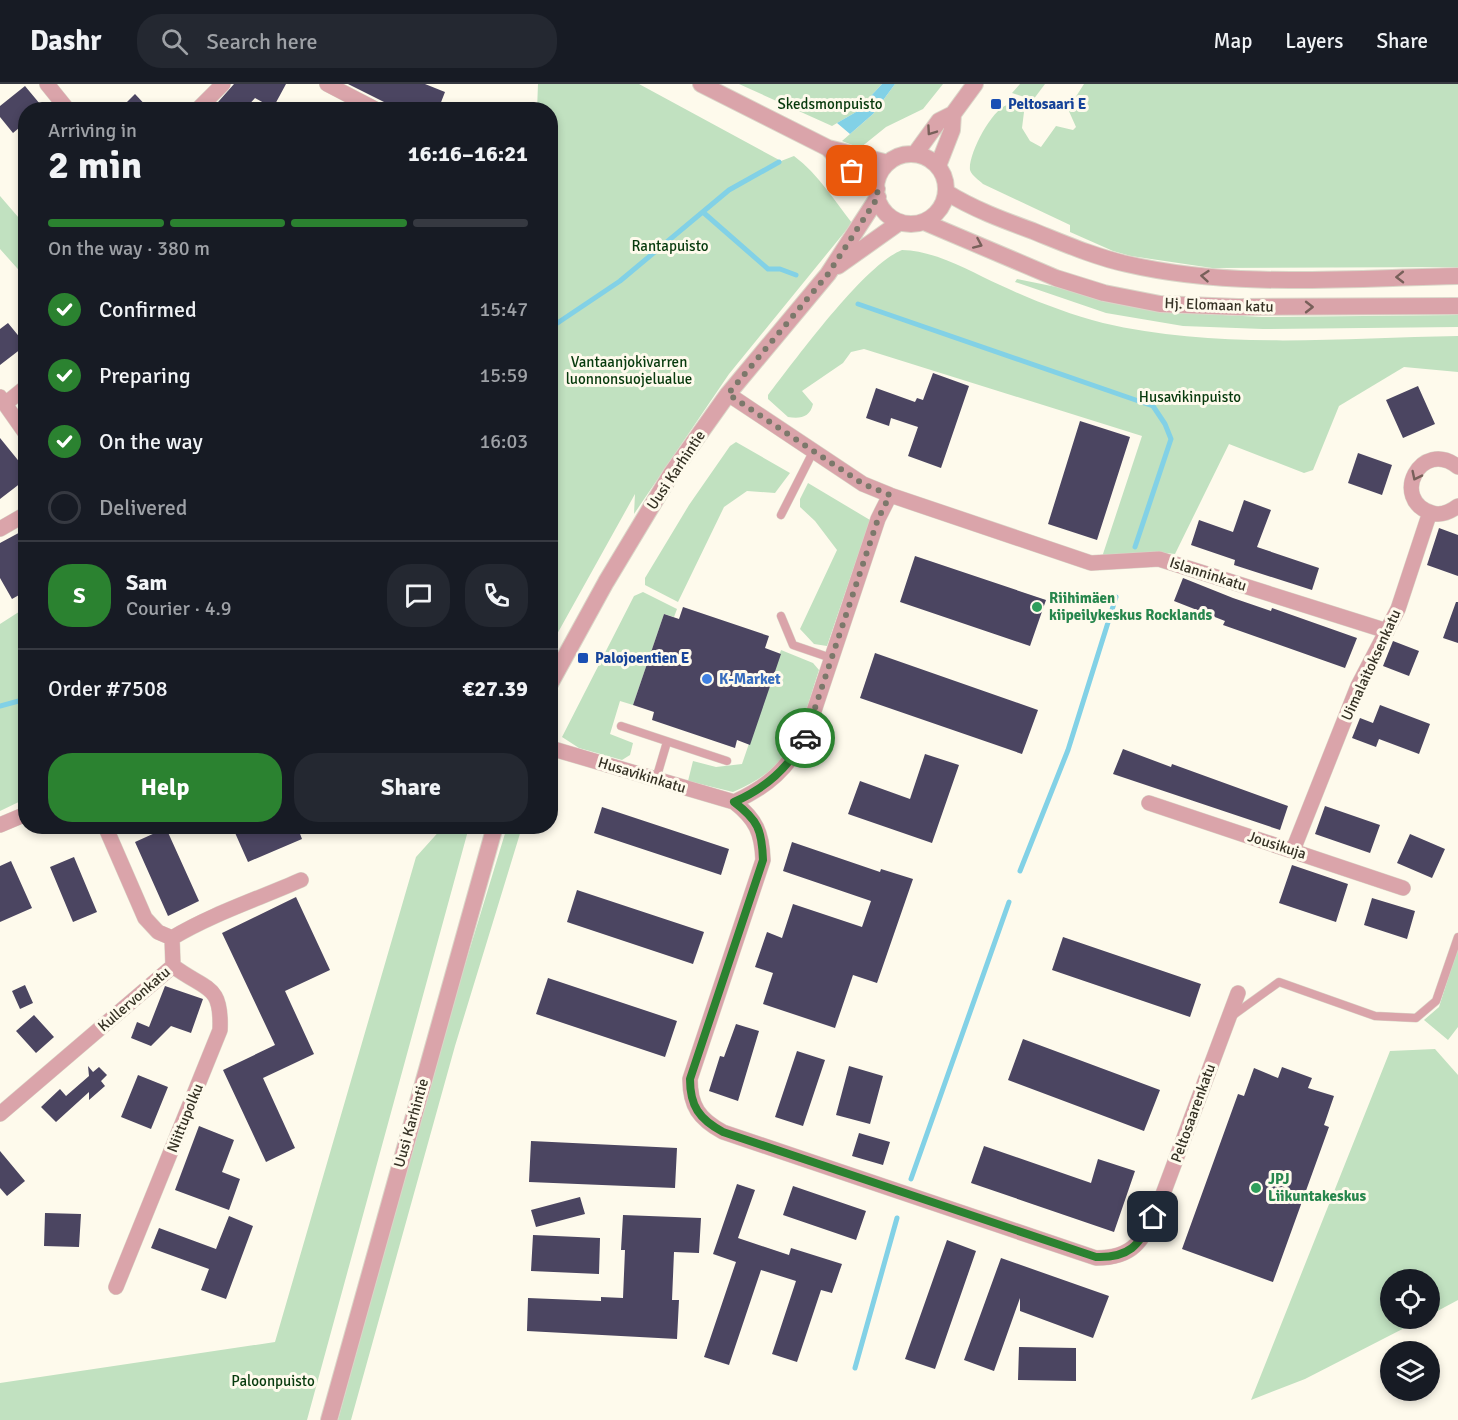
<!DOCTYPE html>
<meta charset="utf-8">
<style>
body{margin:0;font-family:Signika,sans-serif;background:#242831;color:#f1f3f6;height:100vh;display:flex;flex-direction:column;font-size:22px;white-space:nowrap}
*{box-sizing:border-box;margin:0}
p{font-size:20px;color:#9ea1a6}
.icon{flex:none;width:33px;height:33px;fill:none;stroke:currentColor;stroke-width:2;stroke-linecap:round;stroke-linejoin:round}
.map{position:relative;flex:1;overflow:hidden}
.panel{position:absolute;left:18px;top:18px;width:540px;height:732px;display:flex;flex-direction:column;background:#171b24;border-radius:24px;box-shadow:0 3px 9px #0003}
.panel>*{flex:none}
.controls{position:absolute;left:1380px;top:1185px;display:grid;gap:12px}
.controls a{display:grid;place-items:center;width:60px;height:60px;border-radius:50%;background:#171b24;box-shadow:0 3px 9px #0003;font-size:30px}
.pin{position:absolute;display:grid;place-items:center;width:51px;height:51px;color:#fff;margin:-26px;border-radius:12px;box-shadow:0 3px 9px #0006}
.courier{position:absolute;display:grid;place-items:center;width:60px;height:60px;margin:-30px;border:4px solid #2b8230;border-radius:50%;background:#fff;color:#222;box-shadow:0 2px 8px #0007}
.summary em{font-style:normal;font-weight:700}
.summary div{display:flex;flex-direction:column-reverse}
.summary{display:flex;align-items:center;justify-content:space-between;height:102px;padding:0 30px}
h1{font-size:39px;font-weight:700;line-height:45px}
.bar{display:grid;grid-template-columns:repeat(4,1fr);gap:9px 6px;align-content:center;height:72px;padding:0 30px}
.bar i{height:8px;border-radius:4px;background:#363941}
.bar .current{background:#2b8230}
.bar p{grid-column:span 4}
.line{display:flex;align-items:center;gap:15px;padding:0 30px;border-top:2px solid #363941}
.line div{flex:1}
.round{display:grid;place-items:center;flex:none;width:63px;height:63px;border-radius:24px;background:#242831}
ol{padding:0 30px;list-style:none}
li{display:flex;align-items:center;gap:18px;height:66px}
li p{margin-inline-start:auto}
li .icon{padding:6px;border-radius:50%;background:#2b8230;color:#fff;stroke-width:4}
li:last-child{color:#9ea1a6}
li i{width:33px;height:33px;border:3px solid #363941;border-radius:50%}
.action{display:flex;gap:12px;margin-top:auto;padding:12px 30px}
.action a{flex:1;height:69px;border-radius:24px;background:#2b8230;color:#fff;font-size:24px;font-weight:700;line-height:69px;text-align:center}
.action a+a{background:#242831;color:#f1f3f6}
header{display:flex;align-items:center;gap:36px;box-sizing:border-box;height:84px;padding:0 30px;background:#171b24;border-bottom:2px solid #363941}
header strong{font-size:28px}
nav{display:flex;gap:33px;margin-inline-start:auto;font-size:21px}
.search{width:420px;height:54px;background:#242831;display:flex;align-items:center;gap:15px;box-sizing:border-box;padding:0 21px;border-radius:24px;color:#9ea1a6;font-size:22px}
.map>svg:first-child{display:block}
</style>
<header>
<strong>Dashr</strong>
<div class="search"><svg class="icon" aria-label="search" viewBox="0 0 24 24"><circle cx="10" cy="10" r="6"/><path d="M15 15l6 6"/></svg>Search here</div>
<nav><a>Map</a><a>Layers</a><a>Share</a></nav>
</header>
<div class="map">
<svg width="1458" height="1336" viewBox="0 0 1458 1336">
<rect width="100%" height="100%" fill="#fefaec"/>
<path fill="#c1e1c0" d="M538 0H639L781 77 794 72C819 91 833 115 852 139L729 290 634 430 635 410 551 561 550 26H537Z
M739 0H882L856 28 832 42Z
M895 0H943L923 25 886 43 860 64 842 57 873 30Z
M1020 0H1045L1033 16 1012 9Z
M1084 0H1458V183L1212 184 1131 172 1113 167 1070 148V141L983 100C979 96 972 92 970 86 968 71 991 26 1007 21 1014 20 1019 24 1024 28L1022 44 1030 57 1041 63 1056 42 1073 46 1076 43 1068 25Z
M0 112 25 141V193L0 165Z
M902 166C937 167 969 187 1000 201 1032 216 1068 230 1103 239 1218 266 1341 254 1458 252V288L1404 283 1339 322 1313 386 1304 389 1229 360 1175 470 1156 468 1102 473 1142 352 864 265 851 268 843 279 802 307 813 320C810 333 801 335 788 333L768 315V311C796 275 864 181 902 166Z
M1017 195 1184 229 1262 233 1458 231V243L1263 245 1183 242 1106 229 1015 198Z
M736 358 790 389 775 409 747 407 724 423 678 518 645 501V494L689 421 730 362Z
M808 399 870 436 827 562 814 560 800 545 837 466 815 437 800 423V415Z
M643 508 677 525 674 533 664 530 633 621 620 617 610 650 633 659 630 671 622 676 579 664 562 653 634 512Z
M25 524V715L0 727V540Z
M781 566 813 579 819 586C800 644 796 682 733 708L688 697 693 677 716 683 742 680Z
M443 743H469L307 1336H0V1299L275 1258 416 773Z
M507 743H522L455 962 351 1336H338L442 956Z
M1458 863V943L1448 956 1424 936 1439 923Z
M1435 965 1458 991V1216L1430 1231V1196H1390V1234L1422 1235 1305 1295 1251 1316 1390 967Z"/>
<path fill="#82d1e6" d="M882 0H895L873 30 850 50 837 39 856 28Z"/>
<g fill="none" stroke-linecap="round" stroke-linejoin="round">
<path stroke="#82d1e6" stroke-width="5" d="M704 129 768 185H780L796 191
M858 220 1153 322 1165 340 1171 355 1135 463
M550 244 620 197 729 106 779 78
M0 622 26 615
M1020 787 1068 666 1116 513
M911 1095 1009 818
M855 1284 897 1134"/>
</g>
<path fill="#4b4561" d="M234 0H286L273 24 255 14 244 26H211Z
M348 0H425L445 8 438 26H400Z
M25 2 45 26H26V38L13 49 0 33V22Z
M135 10 150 26H119Z
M8 239 26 261 0 281V245Z
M933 289 969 302 941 384 908 372 918 343 891 334 889 342 866 334 876 304 915 318 917 314 923 316Z
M1418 302 1435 340 1403 354 1386 316Z
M1080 337 1130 353 1097 456 1048 440Z
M0 354 26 386V395L0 415Z
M1358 369 1392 381 1382 411 1348 399Z
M1244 416 1271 426 1257 463 1319 484 1312 506 1234 481 1235 476 1191 461 1199 436 1233 448Z
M1439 444 1458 451V492L1427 481Z
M26 445V507L12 515 0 494V459Z
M915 472 1046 516 1030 562 900 518Z
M1183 494 1233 514 1271 527 1272 524 1357 554 1345 584 1223 541 1225 537 1174 517Z
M1456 518H1458V559L1443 554Z
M683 523 769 552 765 564 781 570 750 661 737 656 735 664 652 636 654 628 633 621 664 530 679 535Z
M1393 557 1419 567 1409 592 1383 582Z
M875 569 1038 626 1022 670 860 614Z
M1380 621 1430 640 1419 670 1379 655 1376 663 1352 654 1360 634 1373 639Z
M1123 665 1171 683 1172 680 1288 722 1280 746 1113 690Z
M925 670 959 681 932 759 848 730 860 697 910 715Z
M1325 722 1380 741 1370 769 1315 750Z
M602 723 729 765 721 791 594 749Z
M232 742H297L302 755 248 778Z
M166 744 199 817 168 832 135 758Z
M1410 750 1445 765 1432 794 1397 779Z
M792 758 880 788 881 785 913 795 877 899 853 891 835 944 763 920 773 889 755 883 767 848 782 854 793 820 862 843 871 817 783 787Z
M74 773 97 828 73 838 50 783Z
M11 777 32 824 0 838V782Z
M1292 781 1348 800 1336 838 1279 819Z
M577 806 704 848 693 880 567 838Z
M296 813 330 886 285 907 314 970 263 994 295 1064 266 1078 223 986 275 961 222 849Z
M1372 814 1415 827 1407 855 1364 841Z
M1063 853 1201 900 1190 933 1052 886Z
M548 894 677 937 665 973 536 930Z
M25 901 33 919 20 925 12 907Z
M165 902 203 915 191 949 171 942 151 962 131 954 137 938 149 943Z
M34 931 54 953 36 969 16 947Z
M736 940 759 947 738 1017 709 1007 720 972 724 973Z
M1023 955 1160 1006 1144 1047 1008 996Z
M797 967 825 976 803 1042 775 1033Z
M88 982 93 988 99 983 107 991 101 997 105 1002 89 1016V1008L56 1038 41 1023 60 1005 66 1012 89 992Z
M849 982 883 992 870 1040 836 1031Z
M1282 983 1312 994 1308 1004 1334 1012 1324 1041 1329 1043 1273 1198 1182 1165 1238 1010 1244 1012 1254 984 1278 994Z
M138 991 168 1003 151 1045 121 1033Z
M199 1042 234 1056 222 1088 240 1095 229 1126 175 1106Z
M859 1049 890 1058 883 1081 852 1072Z
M531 1057 677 1064 675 1104 529 1098Z
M984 1062 1091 1099 1098 1075 1135 1087 1114 1148 971 1099Z
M0 1067 25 1097 7 1112 0 1104Z
M737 1100 755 1106 738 1154 789 1171 791 1164 842 1180 832 1209 821 1206 797 1278 772 1270 796 1197 761 1186 729 1281 704 1273 736 1178 713 1170Z
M793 1102 866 1127 856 1156 783 1131Z
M580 1113 585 1130 536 1143 531 1126Z
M45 1129 81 1130 79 1163 44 1162Z
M623 1131 701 1134 699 1169 674 1168 672 1216H679L677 1255 527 1247 528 1214 601 1217V1213L623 1214 625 1166H621Z
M229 1132 253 1142 226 1215 201 1206 209 1185 151 1164 159 1144 216 1165Z
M533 1151 600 1154 599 1190 531 1187Z
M947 1156 976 1167 935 1285 905 1275Z
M1001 1174 1109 1212 1093 1254 1020 1227V1214L994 1287 964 1276Z
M1019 1263 1076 1264V1297L1018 1296Z"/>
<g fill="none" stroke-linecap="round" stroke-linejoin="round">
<g stroke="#dad6c8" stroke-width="9">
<path id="service" d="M781 431 814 366
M781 532 793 561 831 574
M621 642 727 677
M656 695 667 658
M1232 932 1279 898 1375 932 1416 934 1436 917 1458 853"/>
</g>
<g stroke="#dad6c8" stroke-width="16">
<path id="minor" d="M47 0 68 26
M327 0 377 26
M197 26 223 0
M728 310 863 400 890 411 1091 479 1159 475 1387 547
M0 313 26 350
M5 320 26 303
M1458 383C1421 353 1389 416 1432 429 1442 432 1450 428 1458 422
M0 445 26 430
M550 664 734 718C756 735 762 749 763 776L690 995C690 1022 699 1035 723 1048L1096 1174C1138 1174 1144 1152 1160 1118L1238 909
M734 718C769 702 787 685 806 651L878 435 890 411
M1149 719 1403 804
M0 741 26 730
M1293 766 1358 602 1398 525 1430 428
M172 854C212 830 258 815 301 796
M0 1030 173 882 172 854 158 848 145 834 105 742
M116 1203 220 946C222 899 206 907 173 882"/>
</g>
<g stroke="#dad6c8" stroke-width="18">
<path id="tertiary" d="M701 0 828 64 888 79
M828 64 847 84 877 105
M915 70 939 37 953 30 975 0
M876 105a35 35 0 1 1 70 0a35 35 0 1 1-70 0Z
M938 82 952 46 953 30
M946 108C973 125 1003 136 1033 147 1063 159 1095 173 1127 180 1234 205 1349 194 1458 192
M924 138 1056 194 1104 209 1160 220 1238 223 1458 222
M838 182 900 138
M550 600 606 498 671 390 728 310 828 190 878 113
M329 1336 495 742"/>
</g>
<use href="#service" stroke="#daa4aa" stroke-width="8"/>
<use href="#minor" stroke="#daa4aa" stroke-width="15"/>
<use href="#tertiary" stroke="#daa4aa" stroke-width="16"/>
</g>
<defs><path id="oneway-chevron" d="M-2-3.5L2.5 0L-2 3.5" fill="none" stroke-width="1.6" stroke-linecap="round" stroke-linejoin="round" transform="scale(1.5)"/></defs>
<g stroke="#78605a">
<use href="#oneway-chevron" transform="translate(931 47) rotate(125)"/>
<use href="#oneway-chevron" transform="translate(978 160) rotate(24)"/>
<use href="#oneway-chevron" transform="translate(1205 192) rotate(-175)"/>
<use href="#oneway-chevron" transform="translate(1400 193) rotate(179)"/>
<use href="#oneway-chevron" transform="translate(1309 223)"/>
<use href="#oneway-chevron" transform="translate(1416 392) rotate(116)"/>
</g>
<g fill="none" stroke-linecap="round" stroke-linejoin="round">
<path stroke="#7c786b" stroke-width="6" stroke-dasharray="0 10.8" d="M805 654 878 435 890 411 863 400 728 310 828 190 878 113 877 105 852 87"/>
<path stroke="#2b8230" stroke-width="8" d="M805 654C788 684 766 704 734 718 758 736 762 746 763 776L690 995C690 1022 699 1035 723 1048L1096 1173C1129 1174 1139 1162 1153 1133"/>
</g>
<g fill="#1a4fb4" stroke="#fefaec" stroke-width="2">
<rect x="990" y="14" width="12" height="12" rx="3"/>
<rect x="577" y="568" width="12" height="12" rx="3"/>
</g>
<g fill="#2e9e5b" stroke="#fefaec" stroke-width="2">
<circle cx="1037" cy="523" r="6"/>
<circle cx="1256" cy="1104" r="6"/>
</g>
<circle fill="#3f7fe0" stroke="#fefaec" stroke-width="2" cx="707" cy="595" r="6"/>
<g text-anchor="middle" stroke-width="6" stroke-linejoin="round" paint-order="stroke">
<g font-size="15" fill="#073a0d" stroke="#fefaec">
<text x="830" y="25">Skedsmonpuisto</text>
<text x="670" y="167">Rantapuisto</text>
<text x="629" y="283">Vantaanjokivarren<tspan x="629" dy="17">luonnonsuojelualue</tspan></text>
<text x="1190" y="318">Husavikinpuisto</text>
<text x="273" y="1302">Paloonpuisto</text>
</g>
<g font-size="15" font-weight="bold" fill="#164399" stroke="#fefaec" text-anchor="start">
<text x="1008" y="25">Peltosaari E</text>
<text x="595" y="579">Palojoentien E</text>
</g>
<g font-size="15" fill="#363225" stroke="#fefaec">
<text transform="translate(1219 221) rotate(2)" y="5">Hj. Elomaan katu</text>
<text transform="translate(676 386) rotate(-56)" y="5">Uusi Karhintie</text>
<text transform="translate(1208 490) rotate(18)" y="5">Islanninkatu</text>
<text transform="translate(1371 581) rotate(-65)" y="5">Uimalaitoksenkatu</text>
<text transform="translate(642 691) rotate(17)" y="5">Husavikinkatu</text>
<text transform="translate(1277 761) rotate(18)" y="5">Jousikuja</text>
<text transform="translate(134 915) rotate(-41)" y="5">Kullervonkatu</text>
<text transform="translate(1193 1029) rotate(-70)" y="5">Peltosaarenkatu</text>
<text transform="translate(185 1034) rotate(-68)" y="5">Niittupolku</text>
<text transform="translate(411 1039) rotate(-74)" y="5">Uusi Karhintie</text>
</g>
<g font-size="15" font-weight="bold" fill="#27864d" stroke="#fefaec" text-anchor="start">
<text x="1049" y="519">Riihimäen<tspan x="1049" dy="17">kiipeilykeskus Rocklands</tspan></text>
<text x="1268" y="1100">JPJ<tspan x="1268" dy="17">Liikuntakeskus</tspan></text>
</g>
<g font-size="15" font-weight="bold" fill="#366cbe" stroke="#fefaec" text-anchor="start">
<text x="719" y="600">K-Market</text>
</g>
</g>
</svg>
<div class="controls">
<a><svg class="icon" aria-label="locate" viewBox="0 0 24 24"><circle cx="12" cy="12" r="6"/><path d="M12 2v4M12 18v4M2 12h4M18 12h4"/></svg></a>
<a><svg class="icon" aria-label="layers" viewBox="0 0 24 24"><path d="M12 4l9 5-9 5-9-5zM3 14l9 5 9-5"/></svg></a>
</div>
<div class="pin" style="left:852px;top:87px;background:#ea580c"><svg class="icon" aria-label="bag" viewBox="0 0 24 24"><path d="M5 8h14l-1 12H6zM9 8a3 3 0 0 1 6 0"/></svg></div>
<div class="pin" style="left:1153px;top:1133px;background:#1f2937"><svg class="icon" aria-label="home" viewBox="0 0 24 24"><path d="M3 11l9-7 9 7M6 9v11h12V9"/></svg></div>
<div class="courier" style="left:805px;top:654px"><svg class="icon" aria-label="car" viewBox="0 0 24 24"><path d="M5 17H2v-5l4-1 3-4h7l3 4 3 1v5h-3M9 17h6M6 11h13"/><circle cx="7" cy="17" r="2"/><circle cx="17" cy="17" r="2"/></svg></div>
<section class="panel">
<div class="summary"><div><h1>2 min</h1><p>Arriving in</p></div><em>16:16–16:21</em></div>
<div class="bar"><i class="current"></i><i class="current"></i><i class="current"></i><i></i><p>On the way · 380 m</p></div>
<ol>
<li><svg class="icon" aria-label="check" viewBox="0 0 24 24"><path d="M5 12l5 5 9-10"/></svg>Confirmed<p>15:47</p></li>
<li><svg class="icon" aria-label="check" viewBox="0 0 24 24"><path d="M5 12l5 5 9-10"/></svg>Preparing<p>15:59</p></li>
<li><svg class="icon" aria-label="check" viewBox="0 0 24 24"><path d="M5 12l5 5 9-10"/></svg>On the way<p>16:03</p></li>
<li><i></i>Delivered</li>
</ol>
<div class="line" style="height:108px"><b class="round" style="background:#2b8230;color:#fff">S</b><div><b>Sam</b><p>Courier · 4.9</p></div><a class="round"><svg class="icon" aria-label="chat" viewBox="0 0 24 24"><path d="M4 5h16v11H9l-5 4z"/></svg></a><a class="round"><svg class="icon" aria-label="phone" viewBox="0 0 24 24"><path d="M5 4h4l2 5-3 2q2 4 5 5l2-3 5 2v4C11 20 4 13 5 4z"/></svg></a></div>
<div class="line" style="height:78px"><div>Order #7508</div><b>€27.39</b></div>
<div class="action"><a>Help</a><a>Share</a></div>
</section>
</div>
